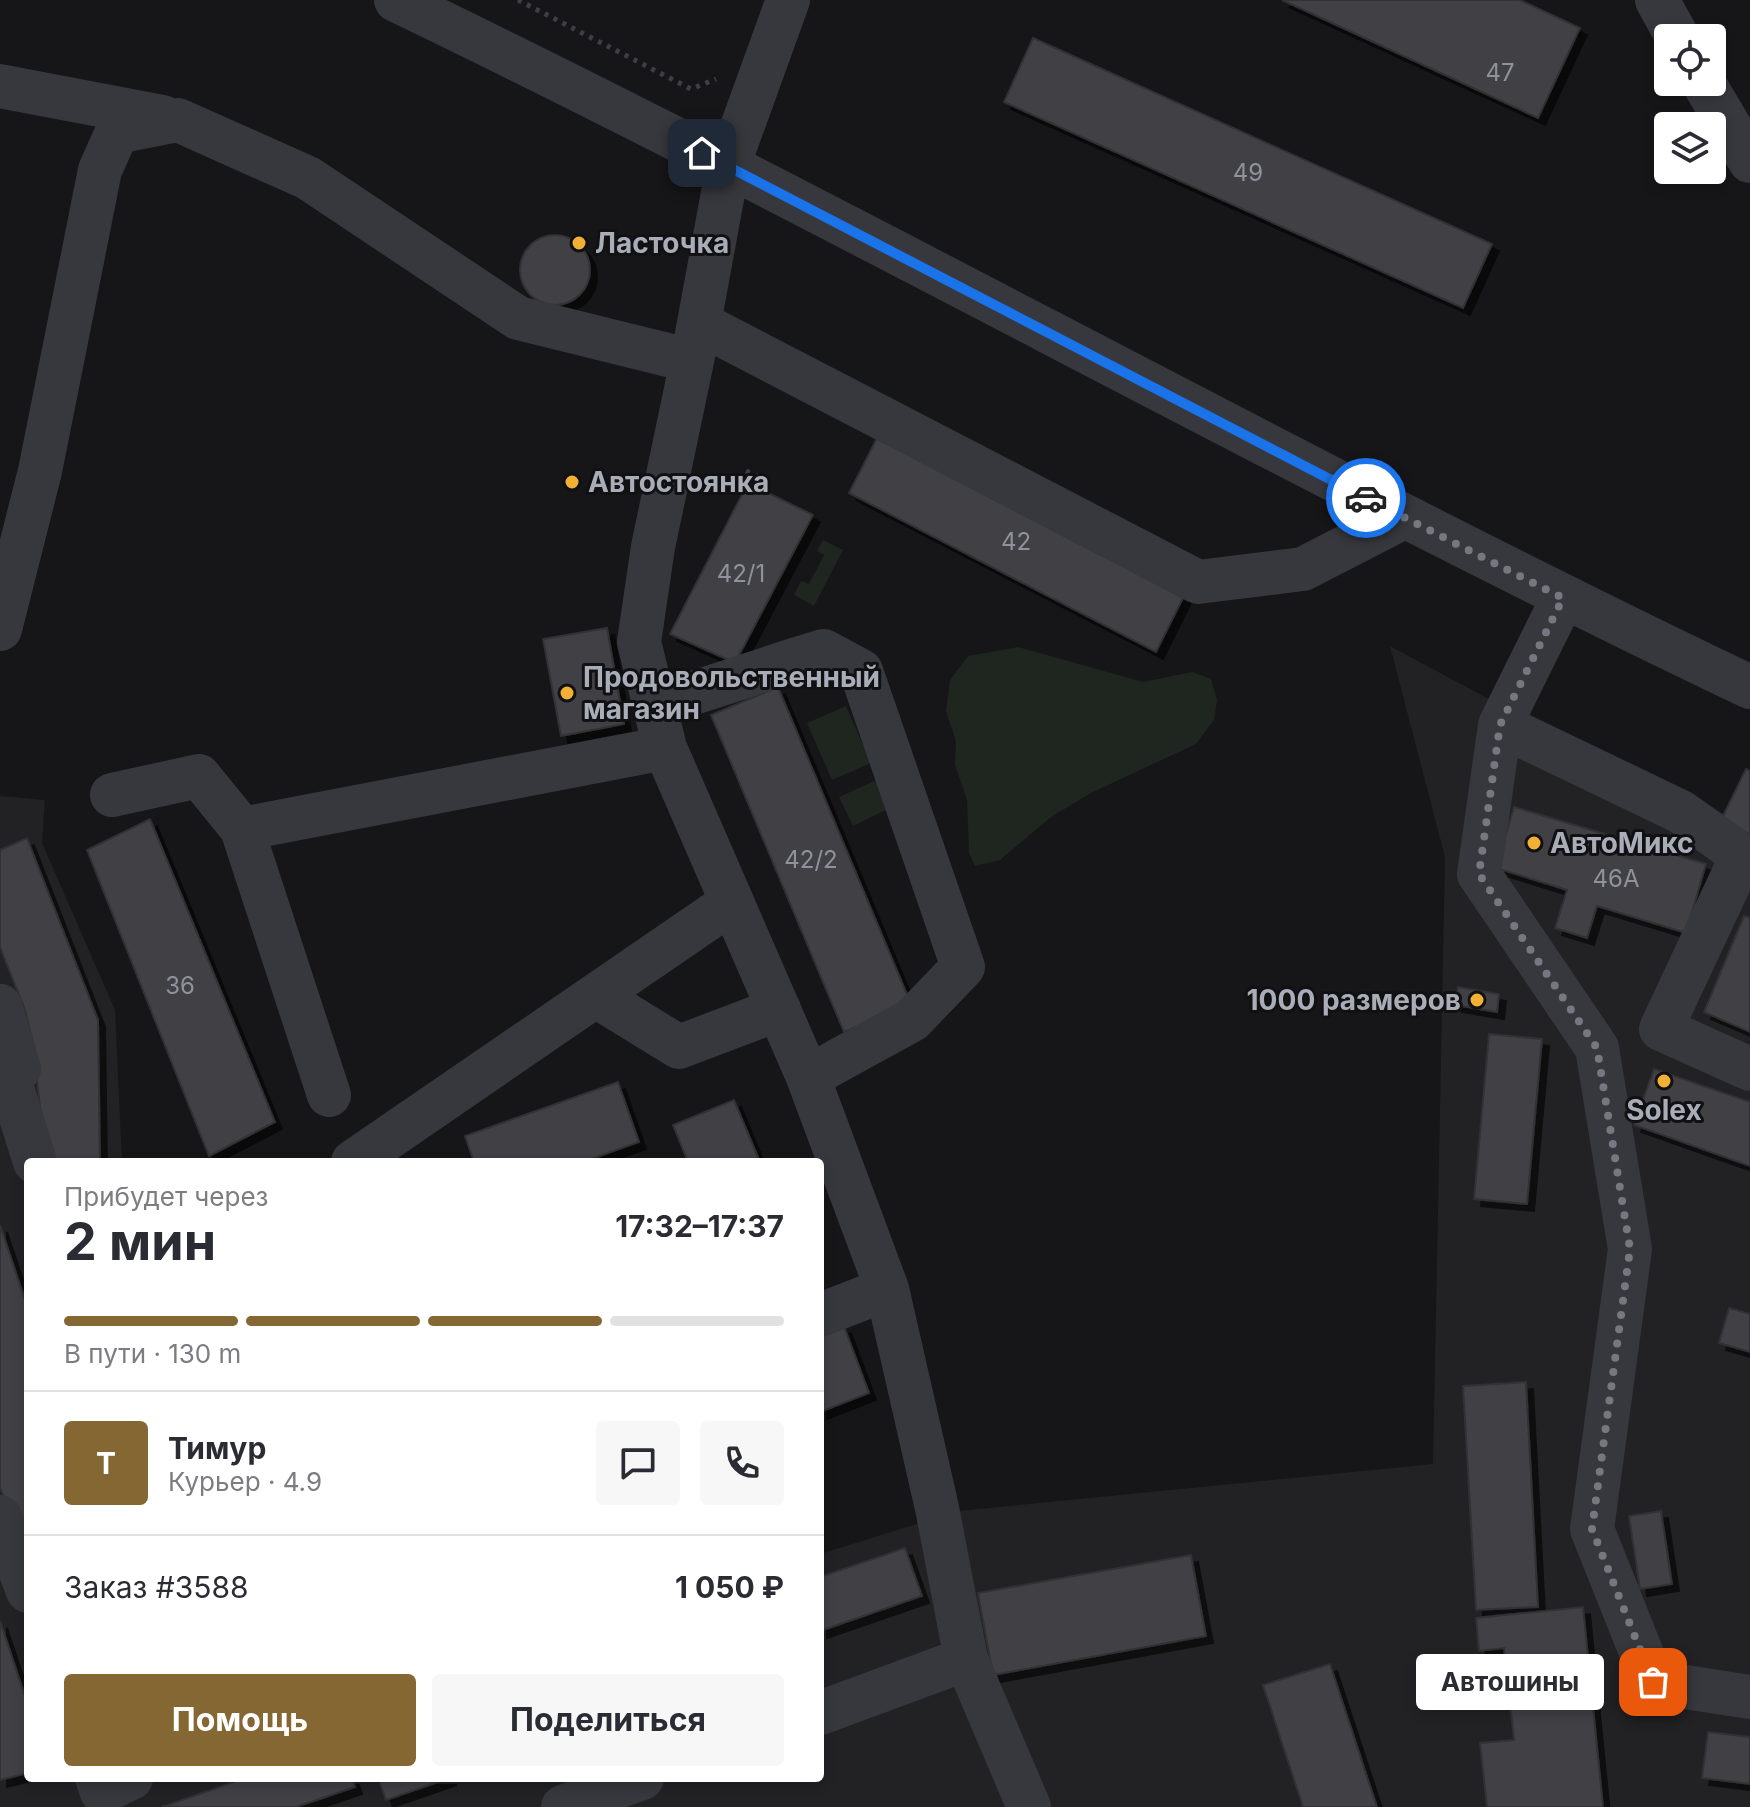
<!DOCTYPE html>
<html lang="ru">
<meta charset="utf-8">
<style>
body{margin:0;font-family:Inter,sans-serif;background:#f7f7f7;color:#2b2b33;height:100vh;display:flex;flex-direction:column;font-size:30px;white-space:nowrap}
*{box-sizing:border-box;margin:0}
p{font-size:26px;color:#7c7c81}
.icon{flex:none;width:44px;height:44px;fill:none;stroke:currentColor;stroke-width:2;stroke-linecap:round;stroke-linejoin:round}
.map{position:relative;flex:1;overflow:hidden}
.drawer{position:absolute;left:24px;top:1158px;width:800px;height:624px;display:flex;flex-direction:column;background:#fff;border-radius:8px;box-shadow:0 4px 12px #0003}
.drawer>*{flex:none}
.fabs{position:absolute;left:1654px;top:24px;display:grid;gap:16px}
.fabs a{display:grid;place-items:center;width:72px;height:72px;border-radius:8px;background:#fff;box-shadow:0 4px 12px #0003;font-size:40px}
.pin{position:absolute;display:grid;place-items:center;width:68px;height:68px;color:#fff;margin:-34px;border-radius:16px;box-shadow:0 4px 12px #0006}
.courier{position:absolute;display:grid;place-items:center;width:80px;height:80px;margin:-40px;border:6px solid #1a73e8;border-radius:50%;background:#fff;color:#222;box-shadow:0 2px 10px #0007}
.bubble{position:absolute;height:56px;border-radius:8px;background:#fff;box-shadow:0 4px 12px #0003;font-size:26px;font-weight:700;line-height:56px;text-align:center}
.headline em{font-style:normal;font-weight:700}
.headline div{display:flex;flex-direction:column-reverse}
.headline{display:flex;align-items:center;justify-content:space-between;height:136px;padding:0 40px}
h1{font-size:52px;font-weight:700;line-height:60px}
.bar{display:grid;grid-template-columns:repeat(4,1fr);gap:12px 8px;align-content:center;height:96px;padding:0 40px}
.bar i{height:10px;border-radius:6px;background:#e1e1e2}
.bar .current{background:#856733}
.bar p{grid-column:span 4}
.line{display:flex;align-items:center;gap:20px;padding:0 40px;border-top:2px solid #e1e1e2}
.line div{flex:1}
.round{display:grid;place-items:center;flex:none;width:84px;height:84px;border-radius:8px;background:#f7f7f7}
.primary-button{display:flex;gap:16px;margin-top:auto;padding:16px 40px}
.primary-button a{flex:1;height:92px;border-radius:8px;background:#856733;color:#fff;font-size:32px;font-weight:700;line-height:92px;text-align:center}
.primary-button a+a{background:#f7f7f7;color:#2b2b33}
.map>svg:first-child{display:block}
</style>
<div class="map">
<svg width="1750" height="1807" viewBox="0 0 1750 1807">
<defs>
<filter id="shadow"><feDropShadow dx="7" dy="7" stdDeviation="0" flood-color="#0009"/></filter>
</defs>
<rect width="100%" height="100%" fill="#161618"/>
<path fill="#222225" d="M1390 646 1569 742 1750 826V1807H0V796L45 800 42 843 115 1010 122 1162H28V1778H820V1554L959 1511 1433 1464 1445 857Z"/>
<path fill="#1e261f" d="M823 540 843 550 814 606 794 595 801 581 809 584 824 555 817 551Z
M1018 647 1143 682 1192 672 1211 679 1217 700 1214 720 1196 744 1091 793 1051 817 1000 860 975 866 969 853 967 800 955 765 956 741 946 711 950 680 968 656Z
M846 706 871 763 832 780 807 723Z
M881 778 894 806 853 826 839 797Z"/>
<path fill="#404145" stroke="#303034" stroke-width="2" filter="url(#shadow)" d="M1282 0H1520L1580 28 1538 118Z
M1033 38 1492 244 1463 308 1004 102Z
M520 270a35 35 0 1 1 70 0a35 35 0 1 1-70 0Z
M878 436 1186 592 1156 652 849 493Z
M748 483 813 515 735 663 670 634Z
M607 628 624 724 561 736 543 639Z
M778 687 911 1004 844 1032 711 715Z
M1746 769 1750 771V834L1721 820Z
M1514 807 1706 864 1686 933 1597 906 1587 938 1555 928 1567 890 1496 868Z
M150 819 275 1122 209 1156 87 850Z
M27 838 98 1020 100 1162H46L33 1044 25 1010 0 947V850Z
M1744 916 1750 918V1032L1704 1012Z
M1458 987 1499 994 1497 1012 1455 1005Z
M1489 1034 1542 1039 1527 1204 1474 1199Z
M1654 1069 1750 1102V1166L1634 1125Z
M618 1082 639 1142 583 1162H474L465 1136Z
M734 1100 760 1162H688L673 1125Z
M0 1225 28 1309V1565L0 1487Z
M1729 1308 1750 1314V1352L1719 1343Z
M844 1326 869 1393 820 1412V1335Z
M1526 1382 1538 1607 1476 1610 1463 1386Z
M1661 1511 1672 1584 1640 1589 1629 1516Z
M905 1548 922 1596 820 1631V1577Z
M1191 1555 1206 1636 993 1675 978 1593Z
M1583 1607 1603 1807H1487L1480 1743 1514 1740 1504 1648 1479 1651 1476 1618Z
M0 1621 28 1705V1773L0 1780Z
M1330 1664 1377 1807H1303L1263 1685Z
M1708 1732 1750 1737V1784L1702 1778Z
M245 1778H352L355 1787 296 1807H162Z
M378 1778H450L386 1800Z"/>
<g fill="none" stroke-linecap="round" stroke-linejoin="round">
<path stroke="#3d3f44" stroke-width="5" stroke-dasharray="4 6" stroke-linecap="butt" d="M518 0 691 89 716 79
M746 471 765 480"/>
<path stroke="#37383d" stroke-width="44" d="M396 0C852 220 1293 469 1750 687
M788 0 728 166 692 361 653 547 639 642 665 748 808 1077 887 1289 937 1508 966 1659 1029 1807
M1657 0 1678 38
M1703 82 1750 161
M0 86 163 117
M699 323 1198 582 1303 569 1404 517
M1563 598 1500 725 1479 874 1597 1048 1630 1249 1592 1529 1653 1682 1750 1697
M0 629 40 471 100 170 117 132 178 120 308 178 518 318 692 361
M655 704C713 689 767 667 824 651L861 671 963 967 912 1020 808 1077
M1500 725 1681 812 1750 861
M112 795 199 776 242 829
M1742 856 1661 1029 1750 1069
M596 996 679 1047 779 1009
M0 1006 19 1069 0 1075
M7 1072 35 1162
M329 1095 242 829 665 748
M353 1162 732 902
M820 1315 887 1289
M0 1517 28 1591
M820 1713 966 1659
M97 1778 102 1792 131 1778
M563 1807 642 1778"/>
</g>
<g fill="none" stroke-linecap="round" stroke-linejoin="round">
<path stroke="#757880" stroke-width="8" stroke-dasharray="0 14.4" d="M1366 498 1563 598 1500 725 1479 874 1597 1048 1630 1249 1592 1529 1653 1682"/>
<path stroke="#1a73e8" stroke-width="10" d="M702 153 1366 498"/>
</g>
<g fill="#f2b134" stroke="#111113" stroke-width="3">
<circle cx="579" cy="243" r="8"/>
<circle cx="572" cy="482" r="8"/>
<circle cx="567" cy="693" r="8"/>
<circle cx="1534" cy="843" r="8"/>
<circle cx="1477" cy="1000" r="8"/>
<circle cx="1664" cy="1081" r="8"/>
</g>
<g text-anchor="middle" stroke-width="6" stroke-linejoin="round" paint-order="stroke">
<g font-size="24" fill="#8e929b">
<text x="1500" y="81">47</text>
<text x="1248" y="181">49</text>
<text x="1016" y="550">42</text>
<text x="741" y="582">42/1</text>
<text x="811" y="868">42/2</text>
<text x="1616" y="887">46А</text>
<text x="180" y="994">36</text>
</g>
<g font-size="28" font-weight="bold" fill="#a8adb8" stroke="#111113" text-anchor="start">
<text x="595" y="253">Ласточка</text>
<text x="588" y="492">Автостоянка</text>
<text x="583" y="687">Продовольственный<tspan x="583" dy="32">магазин</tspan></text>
<text x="1550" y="853">АвтоМикс</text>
<text x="1461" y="1010" text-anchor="end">1000 размеров</text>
<text x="1664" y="1120" text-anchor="middle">Solex</text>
</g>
</g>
</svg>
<div class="fabs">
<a><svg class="icon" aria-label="locate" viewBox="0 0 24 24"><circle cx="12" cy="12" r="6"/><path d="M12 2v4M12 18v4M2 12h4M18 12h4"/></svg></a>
<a><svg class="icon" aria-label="layers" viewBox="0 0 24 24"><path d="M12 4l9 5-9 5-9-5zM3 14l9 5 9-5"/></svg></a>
</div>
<div class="pin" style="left:1653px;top:1682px;background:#ea580c"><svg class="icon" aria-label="bag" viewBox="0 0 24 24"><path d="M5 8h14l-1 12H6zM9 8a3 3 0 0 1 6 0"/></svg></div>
<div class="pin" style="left:702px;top:153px;background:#1f2937"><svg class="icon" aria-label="home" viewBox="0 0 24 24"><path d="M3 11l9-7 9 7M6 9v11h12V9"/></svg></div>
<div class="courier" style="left:1366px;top:498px"><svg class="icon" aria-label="car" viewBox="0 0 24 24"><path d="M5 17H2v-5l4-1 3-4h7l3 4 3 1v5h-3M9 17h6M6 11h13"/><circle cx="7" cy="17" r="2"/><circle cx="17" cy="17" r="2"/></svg></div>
<div class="bubble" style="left:1416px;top:1654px;width:188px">Автошины</div>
<section class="drawer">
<div class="headline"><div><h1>2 мин</h1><p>Прибудет через</p></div><em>17:32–17:37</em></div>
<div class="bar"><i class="current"></i><i class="current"></i><i class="current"></i><i></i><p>В пути · 130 m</p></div>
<div class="line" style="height:144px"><b class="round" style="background:#856733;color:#fff">Т</b><div><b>Тимур</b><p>Курьер · 4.9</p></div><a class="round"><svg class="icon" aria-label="chat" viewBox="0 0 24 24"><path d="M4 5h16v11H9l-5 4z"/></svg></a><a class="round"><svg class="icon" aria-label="phone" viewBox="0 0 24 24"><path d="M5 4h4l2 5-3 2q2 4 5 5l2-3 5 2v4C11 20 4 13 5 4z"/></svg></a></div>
<div class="line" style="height:104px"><div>Заказ #3588</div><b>1 050 ₽</b></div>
<div class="primary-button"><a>Помощь</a><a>Поделиться</a></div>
</section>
</div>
